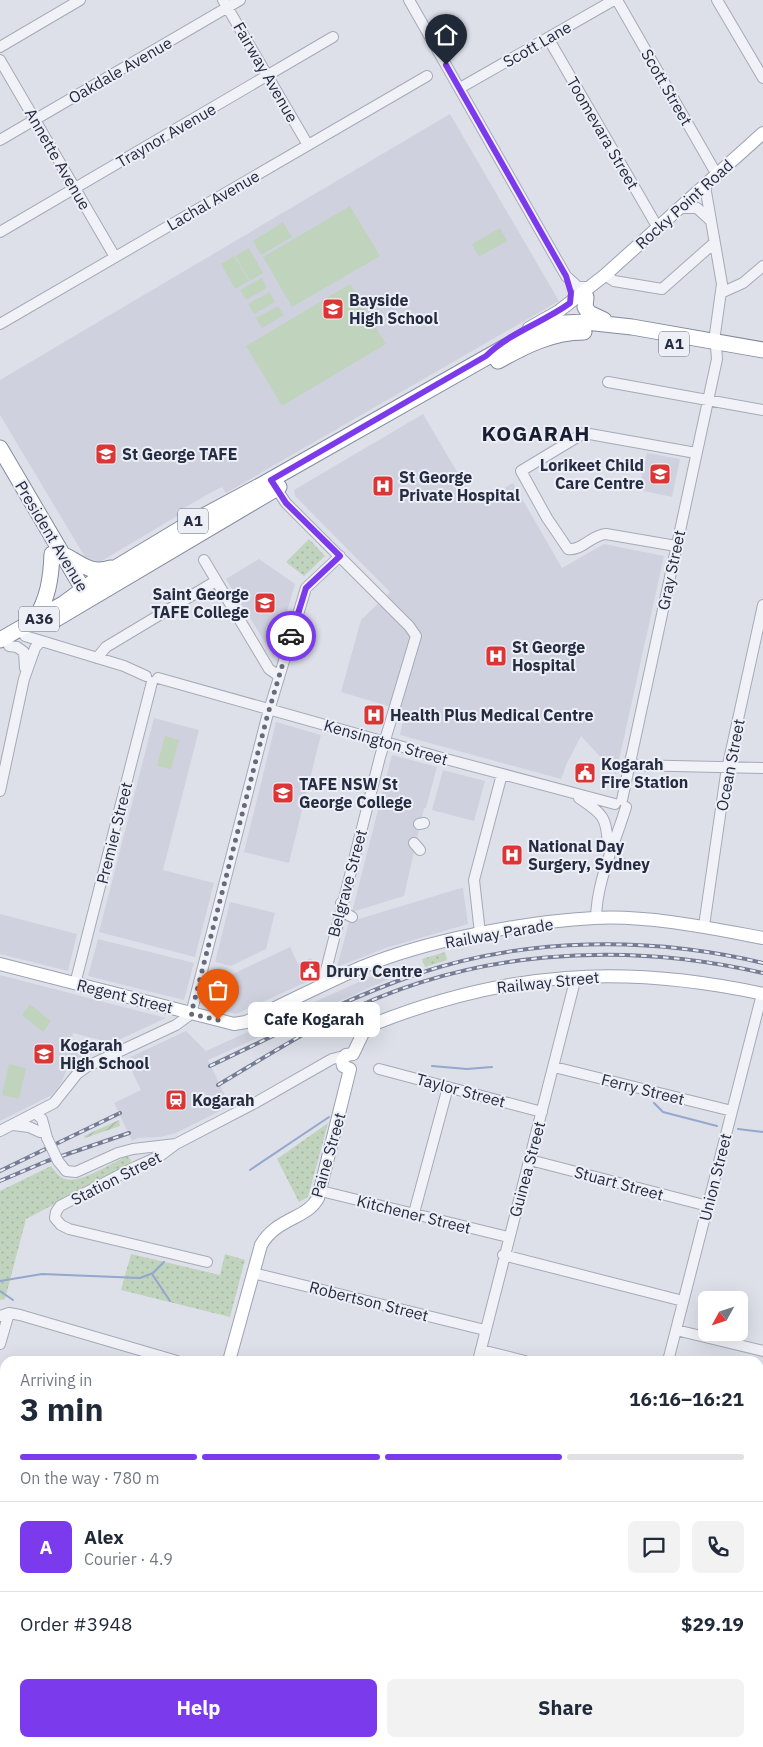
<!DOCTYPE html>
<meta charset="utf-8">
<style>
body{margin:0;font-family:"IBM Plex Sans",sans-serif;background:#f2f2f3;color:#1f2937;height:100vh;display:flex;flex-direction:column;font-size:19px;white-space:nowrap}
*{box-sizing:border-box;margin:0}
p{font-size:16px;color:#747a83}
.icon{flex:none;width:28px;height:28px;fill:none;stroke:currentColor;stroke-width:2;stroke-linecap:round;stroke-linejoin:round}
.map{position:relative;flex:1;overflow:hidden}
.drawer{position:absolute;left:0px;top:1356px;width:764px;height:391px;display:flex;flex-direction:column;background:#fff;border-radius:15px 15px 0 0;box-shadow:0 5px 20px #0002}
.drawer>*{flex:none}
.needle{width:32px;rotate:230deg}
.buttons{position:absolute;left:698px;top:1291px;display:grid;gap:10px}
.buttons a{display:grid;place-items:center;width:50px;height:50px;border-radius:8px;background:#fff;box-shadow:0 5px 20px #0002;font-size:25px}
.pin{position:absolute;display:grid;place-items:center;width:42px;height:42px;color:#fff;margin:-51px -21px;border-radius:50% 50% 50% 0;rotate:-45deg;box-shadow:0 0 5px #0007}
.pin .icon{rotate:45deg}
.courier{position:absolute;display:grid;place-items:center;width:50px;height:50px;margin:-25px;border:4px solid #7c3aed;border-radius:50%;background:#fff;color:#222;box-shadow:0 1px 6px #0007}
.bubble{position:absolute;height:35px;border-radius:8px;background:#fff;box-shadow:0 5px 20px #0002;font-size:16px;font-weight:800;line-height:35px;text-align:center}
.summary em{font-style:normal;font-weight:800}
.summary div{display:flex;flex-direction:column-reverse}
.summary{display:flex;align-items:center;justify-content:space-between;height:85px;padding:0 20px}
h1{font-size:32px;font-weight:800;line-height:38px}
.bar{display:grid;grid-template-columns:repeat(4,1fr);gap:8px 5px;align-content:center;height:60px;padding:0 20px}
.bar i{height:6px;border-radius:4px;background:#e0e1e3}
.bar .on{background:#7c3aed}
.bar p{grid-column:span 4}
.line{display:flex;align-items:center;gap:12px;padding:0 20px;border-top:1px solid #e0e1e3}
.line div{flex:1}
.round{display:grid;place-items:center;flex:none;width:52px;height:52px;border-radius:8px;background:#f2f2f3}
.action{display:flex;gap:10px;margin-top:auto;padding:10px 20px}
.action a{flex:1;height:58px;border-radius:8px;background:#7c3aed;color:#fff;font-size:20px;font-weight:800;line-height:58px;text-align:center}
.action a+a{background:#f2f2f3;color:#1f2937}
.map>svg:first-child{display:block}
</style>
<div class="map">
<svg width="763" height="1747" viewBox="0 0 763 1747">
<defs>
<pattern id="park-dots" width="8" height="8" patternUnits="userSpaceOnUse" patternTransform="scale(1.25)"><rect width="8" height="8" fill="#c0d3bd"/><path d="M2 2h.1M6 6h.1" fill="none" stroke="#a5b5a4" stroke-width="1.8" stroke-linecap="round"/></pattern>
<pattern id="garden-furrows" width="10" height="10" patternUnits="userSpaceOnUse" patternTransform="scale(1.25)"><rect width="10" height="10" fill="#c0d3bd"/><path d="M-1 1l2-2M0 10L10 0M9 11l2-2" fill="none" stroke="#a5b5a4"/></pattern>
</defs>
<rect width="100%" height="100%" fill="#dde0e9"/>
<path fill="#cfd2de" d="M450 114 559 301 226 493 222 487 212 492 177 512 179 515 100 562 85 557 0 415V380Z
M423 414 476 504 513 483 562 568 604 544 664 556 616 774 581 736 567 763 561 779 400 735 405 711 341 692 361 620 390 592 295 496 294 490Z
M647 453 680 459 672 497 639 490Z
M259 559 295 584 274 657 226 579Z
M154 718 199 730 163 870 214 883 195 957 99 932Z
M276 722 321 735 289 863 244 852Z
M392 755 437 767 426 808H424L404 896 352 912Z
M443 770 485 781 474 821 432 810Z
M461 888H463L468 924 386 948 337 967 349 922Z
M230 902 275 913 266 949 231 966 215 962Z
M0 914 77 934 68 971 0 954Z
M98 939 194 963 184 1000 88 976Z
M290 947 298 964 311 958 313 962 317 961 313 979 236 1014 205 1006 213 969 233 974Z
M385 970 389 979 208 1060 230 1106 176 1133 161 1137 138 1138 132 1141 114 1103 141 1090 126 1059 186 1031 206 1051Z
M0 975 166 1018 112 1043 73 1033 72 1039 102 1047 74 1061 68 1066 62 1082 52 1095 0 1121Z
M0 1477 5 1478V1608L0 1606Z"/>
<path fill="#c0d3bd" d="M350 206 380 256 292 307 263 257Z
M283 222 292 237 261 255 253 241Z
M500 228 507 241 479 257 472 244Z
M249 248 263 273 250 281 235 256Z
M234 256 249 281 235 289 221 264Z
M262 278 267 288 246 300 240 290Z
M350 284 386 344 282 406 246 346Z
M270 292 275 302 254 314 248 304Z
M278 306 284 315 262 328 256 318Z
M165 736 179 740 171 769 157 766Z
M619 857 628 859 625 871 617 869Z
M30 1004 51 1021 43 1032 22 1015Z
M9 1064 26 1068 19 1099 2 1095Z"/>
<path fill="url(#park-dots)" d="M309 539 325 556 304 576 286 562Z
M445 952 447 960 425 967 422 959Z
M328 1123 308 1197 299 1202 277 1159Z
M127 1156 131 1160 130 1165 26 1219 5 1299 0 1300V1191L51 1166C55 1171 59 1177 65 1179 80 1184 112 1163 127 1156Z
M131 1254 220 1275 225 1254 245 1260 230 1317 121 1290Z"/>
<path fill="url(#garden-furrows)" d="M119 1120 120 1126 85 1138 84 1136Z"/>
<g fill="none" stroke-linecap="round" stroke-linejoin="round">
<path stroke="#94a7cd" stroke-width="2" d="M432 1066 467 1069 492 1067
M654 1103 663 1112 717 1126
M738 1129 763 1132
M250 1170 329 1117
M152 1274 170 1301
M0 1281 42 1274 140 1278 153 1273 164 1262
M0 1291 13 1300"/>
<g stroke="#a6aab7" stroke-width="12">
<path id="minor" d="M223 0 308 145
M409 0 566 276 578 287H590
M617 0 717 175
M717 0 763 78
M548 38 658 228
M0 47 80 0
M0 60 115 257
M460 88 614 0
M0 140 240 0
M681 208H697L710 220
M0 232 333 37
M605 275 614 281 662 289 714 243
M723 292 743 283 763 266
M0 324 427 76
M608 382 763 410
M273 484 286 503 409 626 416 636 380 757 322 986
M676 546 606 534C591 535 582 551 568 549L547 518 521 471 584 433 696 453
M204 560 269 669 279 676
M25 636 124 666 146 676
M9 646 17 647 24 652 25 668
M97 658 106 647 216 581
M158 678 442 758 615 804
M629 765 763 768
M0 791 24 679 35 648 40 642
M579 798C603 814 607 817 608 847
M622 800 717 359 715 334 722 284 705 186
M419 824 424 823
M414 843 420 850
M341 903 345 913 352 917
M596 918C597 879 615 844 626 807
M704 926 726 774 763 605
M480 933 474 880 502 774
M75 984 152 682
M554 1067 732 1111
M379 1069 542 1112
M36 1114 42 1119 47 1138
M13 1125 29 1127 40 1132
M0 1131 54 1103 77 1074 88 1066 176 1025 191 1014 267 717 306 588 340 556
M176 1144 160 1156 135 1167 60 1206 56 1212 55 1218 61 1225 69 1229 207 1262
M530 1160 708 1206
M58 1161 66 1171 76 1172 118 1153 133 1149 176 1144 255 1103 332 1059 344 1056
M321 1191 508 1237
M414 1213 448 1087
M503 1255 683 1301
M253 1273 485 1330
M0 1316 9 1313 20 1315 177 1361
M676 1330 763 1351
M0 1344 9 1313
M481 1350 525 1361
M478 1361 576 977
M668 1361 762 994
M759 1451 763 1452
M0 1465 5 1466
M759 1552 763 1553
M0 1619 5 1620
M759 1654 763 1655
M484 1742 486 1747
M714 1742 730 1747
M495 1743 509 1747"/>
</g>
<g stroke="#9ba2b5" stroke-width="14">
<path id="major" d="M529 328 559 311 605 275 763 133
M0 964 234 1024 246 1022C284 1004 323 984 362 967 428 940 523 922 594 918 648 915 710 928 763 938
M353 1054 364 1031 374 1024C507 971 624 964 763 994
M350 1069 343 1066 342 1061 346 1055 353 1054
M229 1361 261 1245C276 1218 307 1219 318 1198L350 1069
M134 1747 135 1742"/>
</g>
<g stroke="#838ba1" stroke-width="17">
<path id="highway" d="M586 297 585 307 589 313 604 320
M498 361C525 346 552 332 584 332
M0 448 87 596
M66 556C83 565 91 574 111 568
M35 620C48 598 51 579 52 554
M51 622 279 487
M0 640 63 604 97 579 185 526 265 483 533 331 563 323 586 322 632 327 763 350"/>
</g>
<use href="#minor" stroke="#f0f2f7" stroke-width="10"/>
<use href="#major" stroke="#fff" stroke-width="12"/>
<use href="#highway" stroke="#fff" stroke-width="15"/>
<g stroke="#757c94" stroke-width="4">
<path id="rail" d="M210 1066C278 1034 345 999 417 974 527 937 650 936 763 963
M218 1085C257 1062 296 1037 336 1017 468 950 620 940 763 973
M0 1171 120 1113
M0 1181 47 1161 129 1133"/>
</g>
<use href="#rail" stroke="#edeff6" stroke-width="2" stroke-dasharray="5.5" stroke-linecap="butt"/>
<g stroke="#a6aab7" stroke-width="12" stroke-linecap="butt">
<path id="minor-bridge" d="M47 1138 58 1161"/>
</g>
<use href="#minor-bridge" stroke="#f0f2f7" stroke-width="10"/>
</g>
<g fill="none" stroke-linecap="round" stroke-linejoin="round">
<path stroke="#656a7c" stroke-width="5" stroke-dasharray="0 9" d="M218 1020 191 1014 267 717 291 636"/>
<path stroke="#7c3aed" stroke-width="6" d="M291 636 306 588 340 556 286 503 271 480 486 356C509 333 544 322 570 303L571 293 566 276 446 65"/>
</g>
<defs>
<g id="school-square" transform="scale(1.125)"><rect x="-9" y="-9" width="18" height="18" rx="4" fill="#db3536" stroke="#edeff6"/><path d="M0-5L7-2L0 1L-7-2ZM-4 1L0 2.5L4 1V4Q0 6-4 4Z" fill="#fff"/></g>
<g id="university-square" transform="scale(1.125)"><rect x="-9" y="-9" width="18" height="18" rx="4" fill="#db3536" stroke="#edeff6"/><path d="M0-5L7-2L0 1L-7-2ZM-4 1L0 2.5L4 1V4Q0 6-4 4Z" fill="#fff"/></g>
<g id="hospital-square" transform="scale(1.125)"><rect x="-9" y="-9" width="18" height="18" rx="4" fill="#db3536" stroke="#edeff6"/><path d="M-5-5h3v3.5h4V-5h3V5h-3V1.5h-4V5h-3Z" fill="#fff"/></g>
<g id="civic-square" transform="scale(1.125)"><rect x="-9" y="-9" width="18" height="18" rx="4" fill="#db3536" stroke="#edeff6"/><path d="M-.6-6.5H3V-4.5H.6V-3L4-1V1h2V6H-6V1h2V-1L-.6-3ZM-1.2 2.5V6h2.4V2.5Z" fill="#fff"/></g>
<g id="station-square" transform="scale(1.125)"><rect x="-9" y="-9" width="18" height="18" rx="4" fill="#db3536" stroke="#edeff6"/><path d="M-3-6H3Q5-6 5-4V2Q5 4 3 4L4.5 6H3L1.5 4h-3L-3 6H-4.5L-3 4Q-5 4-5 2V-4Q-5-6-3-6ZM-3.5-4v3h7v-3ZM-3.5 1v1.5H-2V1ZM2 1v1.5H3.5V1Z" fill="#fff"/></g>
</defs>
<g fill-rule="evenodd">
<use href="#school-square" x="333" y="309"/>
<use href="#university-square" x="106" y="454"/>
<use href="#school-square" x="660" y="474"/>
<use href="#hospital-square" x="383" y="486"/>
<use href="#university-square" x="265" y="603"/>
<use href="#hospital-square" x="496" y="656"/>
<use href="#hospital-square" x="374" y="715"/>
<use href="#civic-square" x="585" y="773"/>
<use href="#university-square" x="283" y="793"/>
<use href="#hospital-square" x="512" y="855"/>
<use href="#civic-square" x="310" y="971"/>
<use href="#school-square" x="44" y="1054"/>
<use href="#station-square" x="176" y="1100"/>
</g>
<g text-anchor="middle" stroke-width="4" stroke-linejoin="round" paint-order="stroke">
<g fill="#edeff6" stroke="#616677" stroke-width="1">
<rect x="659" y="331.5" width="30" height="25" rx="4"/>
<rect x="178" y="508.5" width="30" height="25" rx="4"/>
<rect x="19" y="606.5" width="40" height="25" rx="4"/>
</g>
<g font-size="15" font-weight="bold" fill="#252b41">
<text x="674" y="349">A1</text>
<text x="193" y="526">A1</text>
<text x="39" y="624">A36</text>
</g>
<g font-size="16" fill="#252b41" stroke="#edeff6">
<text transform="translate(537 44) rotate(-30)" y="6">Scott Lane</text>
<text transform="translate(120 70) rotate(-30)" y="6">Oakdale Avenue</text>
<text transform="translate(266 72) rotate(60)" y="6">Fairway Avenue</text>
<text transform="translate(667 87) rotate(60)" y="6">Scott Street</text>
<text transform="translate(603 133) rotate(60)" y="6">Toomevara Street</text>
<text transform="translate(166 135) rotate(-30)" y="6">Traynor Avenue</text>
<text transform="translate(58 159) rotate(60)" y="6">Annette Avenue</text>
<text transform="translate(213 200) rotate(-30)" y="6">Lachal Avenue</text>
<text transform="translate(684 204) rotate(-42)" y="6">Rocky Point Road</text>
<text transform="translate(52 536) rotate(59)" y="6">President Avenue</text>
<text transform="translate(671 570) rotate(-78)" y="6">Gray Street</text>
<text transform="translate(386 742) rotate(16)" y="6">Kensington Street</text>
<text transform="translate(730 765) rotate(-79)" y="6">Ocean Street</text>
<text transform="translate(114 833) rotate(-76)" y="6">Premier Street</text>
<text transform="translate(347 883) rotate(-75)" y="6">Belgrave Street</text>
<text transform="translate(499 933) rotate(-10)" y="6">Railway Parade</text>
<text transform="translate(548 982) rotate(-6)" y="6">Railway Street</text>
<text transform="translate(125 996) rotate(14)" y="6">Regent Street</text>
<text transform="translate(643 1089) rotate(14)" y="6">Ferry Street</text>
<text transform="translate(461 1090) rotate(15)" y="6">Taylor Street</text>
<text transform="translate(328 1155) rotate(-74)" y="6">Paine Street</text>
<text transform="translate(527 1169) rotate(-75)" y="6">Guinea Street</text>
<text transform="translate(715 1177) rotate(-76)" y="6">Union Street</text>
<text transform="translate(116 1178) rotate(-27)" y="6">Station Street</text>
<text transform="translate(619 1183) rotate(15)" y="6">Stuart Street</text>
<text transform="translate(414 1214) rotate(14)" y="6">Kitchener Street</text>
<text transform="translate(369 1301) rotate(14)" y="6">Robertson Street</text>
</g>
<g font-size="16" font-weight="bold" fill="#252b41" stroke="#edeff6" text-anchor="start">
<text x="349" y="306">Bayside<tspan x="349" dy="18">High School</tspan></text>
<text x="122" y="460">St George TAFE</text>
<text x="644" y="471" text-anchor="end">Lorikeet Child<tspan x="644" dy="18">Care Centre</tspan></text>
<text x="399" y="483">St George<tspan x="399" dy="18">Private Hospital</tspan></text>
<text x="249" y="600" text-anchor="end">Saint George<tspan x="249" dy="18">TAFE College</tspan></text>
<text x="512" y="653">St George<tspan x="512" dy="18">Hospital</tspan></text>
<text x="390" y="721">Health Plus Medical Centre</text>
<text x="601" y="770">Kogarah<tspan x="601" dy="18">Fire Station</tspan></text>
<text x="299" y="790">TAFE NSW St<tspan x="299" dy="18">George College</tspan></text>
<text x="528" y="852">National Day<tspan x="528" dy="18">Surgery, Sydney</tspan></text>
<text x="326" y="977">Drury Centre</text>
<text x="60" y="1051">Kogarah<tspan x="60" dy="18">High School</tspan></text>
<text x="192" y="1106">Kogarah</text>
</g>
<g font-size="21" font-weight="bold" letter-spacing="1" fill="#181d31" stroke="#edeff6">
<text x="536" y="441">KOGARAH</text>
</g>
</g>
</svg>
<div class="buttons">
<a><svg class="needle" viewBox="-14 -14 28 28"><path d="M0-13l5 13h-10z" fill="#e53935"/><path d="M0 13l5-13h-10z" fill="#747a83"/></svg></a>
</div>
<div class="pin" style="left:218px;top:1020px;background:#ea580c"><svg class="icon" aria-label="bag" viewBox="0 0 24 24"><path d="M5 8h14l-1 12H6zM9 8a3 3 0 0 1 6 0"/></svg></div>
<div class="pin" style="left:446px;top:65px;background:#1f2937"><svg class="icon" aria-label="home" viewBox="0 0 24 24"><path d="M3 11l9-7 9 7M6 9v11h12V9"/></svg></div>
<div class="courier" style="left:291px;top:636px"><svg class="icon" aria-label="car" viewBox="0 0 24 24"><path d="M5 17H2v-5l4-1 3-4h7l3 4 3 1v5h-3M9 17h6M6 11h13"/><circle cx="7" cy="17" r="2"/><circle cx="17" cy="17" r="2"/></svg></div>
<div class="bubble" style="left:248px;top:1002px;width:132px">Cafe Kogarah</div>
<section class="drawer">
<div class="summary"><div><h1>3 min</h1><p>Arriving in</p></div><em>16:16–16:21</em></div>
<div class="bar"><i class="on"></i><i class="on"></i><i class="on"></i><i></i><p>On the way · 780 m</p></div>
<div class="line" style="height:90px"><b class="round" style="background:#7c3aed;color:#fff">A</b><div><b>Alex</b><p>Courier · 4.9</p></div><a class="round"><svg class="icon" aria-label="chat" viewBox="0 0 24 24"><path d="M4 5h16v11H9l-5 4z"/></svg></a><a class="round"><svg class="icon" aria-label="phone" viewBox="0 0 24 24"><path d="M5 4h4l2 5-3 2q2 4 5 5l2-3 5 2v4C11 20 4 13 5 4z"/></svg></a></div>
<div class="line" style="height:65px"><div>Order #3948</div><b>$29.19</b></div>
<div class="action"><a>Help</a><a>Share</a></div>
</section>
</div>
